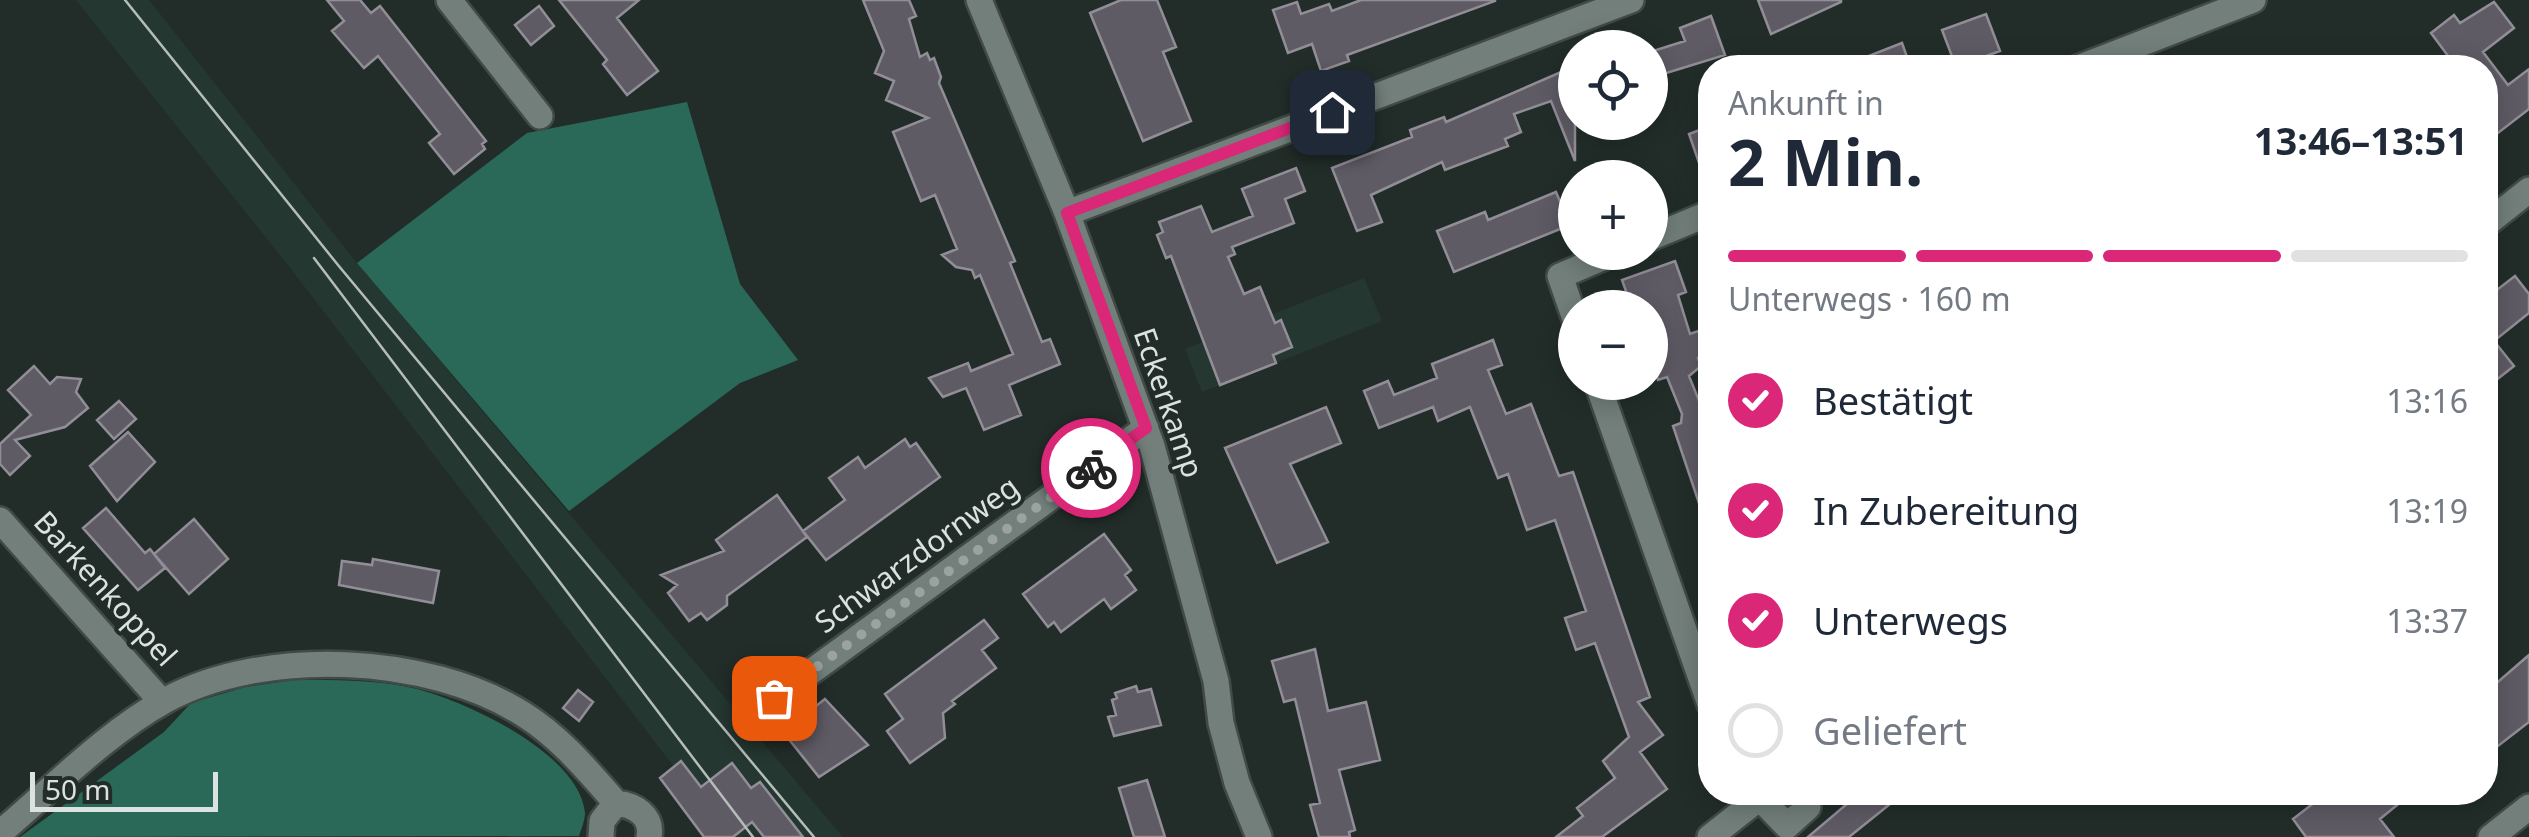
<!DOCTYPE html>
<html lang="de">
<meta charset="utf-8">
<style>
body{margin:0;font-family:"Noto Sans",sans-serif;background:#f2f2f3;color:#1f2937;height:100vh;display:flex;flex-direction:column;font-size:38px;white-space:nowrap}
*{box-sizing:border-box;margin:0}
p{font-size:32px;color:#747a83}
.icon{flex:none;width:55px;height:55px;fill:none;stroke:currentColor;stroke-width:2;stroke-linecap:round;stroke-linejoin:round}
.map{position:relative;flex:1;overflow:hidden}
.drawer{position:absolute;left:1698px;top:55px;width:800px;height:750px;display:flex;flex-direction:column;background:#fff;border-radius:40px;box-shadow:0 5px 25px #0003}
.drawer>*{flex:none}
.tools{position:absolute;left:1558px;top:30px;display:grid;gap:20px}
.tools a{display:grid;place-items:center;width:110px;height:110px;border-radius:50%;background:#fff;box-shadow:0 5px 25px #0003;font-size:50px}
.scale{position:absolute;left:30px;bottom:25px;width:188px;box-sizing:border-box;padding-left:10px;border:5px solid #dbe2df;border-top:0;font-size:28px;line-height:35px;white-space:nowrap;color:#dbe2df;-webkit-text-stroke:8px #222d29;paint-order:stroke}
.pin{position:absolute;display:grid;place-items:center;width:85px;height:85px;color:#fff;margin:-42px;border-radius:20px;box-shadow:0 5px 15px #0006}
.courier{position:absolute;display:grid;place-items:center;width:100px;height:100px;margin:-50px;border:8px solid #db2777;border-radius:50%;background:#fff;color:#222;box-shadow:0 2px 12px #0007}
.head em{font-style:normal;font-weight:700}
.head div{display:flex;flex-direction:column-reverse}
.head{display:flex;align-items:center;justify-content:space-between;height:170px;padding:0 30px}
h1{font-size:65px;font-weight:700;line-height:75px}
.bar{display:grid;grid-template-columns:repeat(4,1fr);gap:15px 10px;align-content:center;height:120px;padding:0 30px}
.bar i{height:12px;border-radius:8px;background:#e0e1e3}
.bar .active{background:#db2777}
.bar p{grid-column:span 4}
ol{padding:0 30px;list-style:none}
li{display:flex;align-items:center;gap:30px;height:110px}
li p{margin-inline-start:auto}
li .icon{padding:10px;border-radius:50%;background:#db2777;color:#fff;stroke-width:4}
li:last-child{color:#747a83}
li i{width:55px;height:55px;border:5px solid #e0e1e3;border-radius:50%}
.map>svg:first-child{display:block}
</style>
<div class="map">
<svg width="2529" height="837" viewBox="0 0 2529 837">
<rect width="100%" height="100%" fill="#222d29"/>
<path fill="#243730" d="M76 0H149L357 263 843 837H728L287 264Z
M1364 278 1382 321 1202 392 1185 349Z"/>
<path fill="#2a6957" d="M687 102 740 284 798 360 740 383 569 511 357 263 527 133Z
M293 680C335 680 376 679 417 689 467 702 579 753 585 813 585 820 581 830 579 836L20 837 164 732 191 703 245 687Z"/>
<path fill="#5f5b65" stroke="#928e98" stroke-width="2.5" d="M327 0H360L371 13 380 6 486 141 482 144 485 149 454 174 429 143 440 134 378 56 364 68 332 31 344 21Z
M559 0H639L617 18 658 71 627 95 603 64 607 60Z
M863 0H909L916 16 909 19 920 57 927 53 930 60 934 58 941 77 939 83 1015 261 1010 263 1042 342 1050 339 1060 364 1009 385 1021 415 984 430 966 388 943 397 929 378 968 363 971 371 1013 354 980 275 975 278 972 270 956 267 942 255 957 249 935 195 921 201 893 132 928 118 886 100 894 81 875 73 884 51Z
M1121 0H1157L1176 47 1163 52 1191 121 1143 141 1090 13Z
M1361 0H1495V1L1347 55 1349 61 1321 71 1312 44 1288 53 1273 10 1297 2 1301 14 1329 4 1332 11Z
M1758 0H1841V2L1771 34Z
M2494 2 2514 28 2483 52 2508 85 2529 69V109L2485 143V68H2457L2431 33 2454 15 2460 23Z
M539 6 554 26 531 45 515 25Z
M1986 14 2000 51 1956 67 1942 30Z
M1711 16 1725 55 1650 78V52L1685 41 1680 28Z
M1902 43 1911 68H1843V66Z
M1575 66V161L1551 101 1514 114 1521 132 1505 139 1508 146 1445 170 1442 162 1371 195 1382 222 1357 231 1332 168 1412 137 1410 130 1444 117 1446 122Z
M1710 126V185L1707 186 1689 134Z
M1296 168 1305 191 1285 199 1294 223 1232 247 1235 254 1228 257 1244 294 1260 287 1275 323 1281 320 1292 347 1273 355 1276 363 1220 385 1171 256 1166 258 1157 235 1163 232 1159 222 1201 206 1212 232 1253 216 1242 189Z
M1556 192 1570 225 1454 272 1437 231 1485 212 1488 220Z
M1675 261 1686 292 1678 295 1690 334 1701 330 1709 354 1698 358 1701 366 1689 376 1704 413 1710 410V523L1706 524 1673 426 1681 423 1682 414 1667 377 1658 380 1650 356V308H1632L1622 280Z
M2515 276 2529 294V313L2494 341 2514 366 2485 389V299Z
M1493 340 1502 365 1488 370 1506 414 1531 404 1559 476 1573 472 1650 697 1638 702 1663 735 1640 752 1667 789 1602 837H1556L1583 816 1577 808 1615 778 1603 761 1629 737 1595 643 1576 650 1565 618 1586 611 1555 520 1527 530 1508 474 1498 478 1470 407 1438 421 1433 407 1379 428 1364 391 1388 381 1394 395 1437 378 1432 364Z
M34 366 50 384 57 377 81 379 76 392 88 408 65 427 15 440 30 456 10 475 0 464V444L31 415 8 390Z
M119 401 136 419 114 439 97 420Z
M1326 407 1341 443 1290 464 1328 542 1277 563 1225 448Z
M128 432 155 462 117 501 90 466Z
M905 439 910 447 916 443 940 477 826 560 803 531 845 500 829 478 858 457 865 468Z
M777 495 807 537 727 596V605L707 620 701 613 689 621 668 593 677 585 661 575 724 551 716 540Z
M106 508 145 553 150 549 165 568 138 590 83 528Z
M194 519 228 559 189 594 154 554Z
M1104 534 1131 570 1125 575 1136 590 1111 609 1104 599 1061 632 1054 622 1048 627 1023 594Z
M373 559 439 571 433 603 339 585 342 561 372 565Z
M984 620 998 638 982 650 996 668 952 701 955 704 943 713 945 738 910 763 887 731 903 719 885 694Z
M1315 649 1328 711 1366 702 1380 760 1339 770 1355 830 1349 832 1350 837H1319L1310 805 1320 803 1295 699 1284 702 1272 661Z
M2529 655V722L2485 756V693Z
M1136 686 1138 692 1151 689 1161 725 1114 736 1108 717 1116 715 1112 700 1117 698 1115 693Z
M578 690 593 702 579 721 563 708Z
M825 699 868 745 819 777 783 732Z
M681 761 701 787 732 763 751 788 760 782 803 837H764L752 822 733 837H704L660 778Z
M1147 780 1165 837H1134L1119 788Z
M1861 792H1905L1849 837H1808Z
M2328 792H2413L2380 819 2394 837H2306L2293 819Z"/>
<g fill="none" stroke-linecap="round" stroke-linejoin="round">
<g stroke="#414a47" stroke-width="30">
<path id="minor" d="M449 0 540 116
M979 0 1067 213 1152 446 1216 681 1221 723 1237 783 1259 837
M2078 68 2253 0
M1067 213 1631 0
M2485 225 2529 190
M1650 238 1710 213
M1575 319 1560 276 1616 252
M1597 382 1710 704
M0 520 162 702
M775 698 1146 428
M1760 798 1787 826 1808 807 1798 792
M0 833C52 789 106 733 166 700 264 647 428 654 523 714 560 737 588 771 616 803
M601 837 602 821 616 803C635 805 653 816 649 837
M1710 837 1767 792
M2491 837 2529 807"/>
</g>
<use href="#minor" stroke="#727f7a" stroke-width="25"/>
<path stroke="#b5bdb9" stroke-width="2.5" d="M125 0 338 265 814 837
M314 258 753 837"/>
</g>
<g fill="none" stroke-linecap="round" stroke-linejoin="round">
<path stroke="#9aa39f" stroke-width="10" stroke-dasharray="0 18" d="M774 698 1091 468"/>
<path stroke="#db2777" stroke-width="12" d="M1091 468 1146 428 1067 213 1332 112"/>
</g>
<g text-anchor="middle" stroke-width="8" stroke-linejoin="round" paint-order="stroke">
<g font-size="30" fill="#dbe2df" stroke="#222d29">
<text transform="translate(1168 403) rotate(71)" y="10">Eckerkamp</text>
<text transform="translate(917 555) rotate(-36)" y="10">Schwarzdornweg</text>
<text transform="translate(105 589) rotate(48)" y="10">Barkenkoppel</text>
</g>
</g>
</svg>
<div class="tools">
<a><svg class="icon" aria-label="locate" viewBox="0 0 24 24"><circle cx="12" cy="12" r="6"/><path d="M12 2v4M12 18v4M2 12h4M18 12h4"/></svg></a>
<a>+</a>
<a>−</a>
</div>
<div class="scale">50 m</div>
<div class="pin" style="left:774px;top:698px;background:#ea580c"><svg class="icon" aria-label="bag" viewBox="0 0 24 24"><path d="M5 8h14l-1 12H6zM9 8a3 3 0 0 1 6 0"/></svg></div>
<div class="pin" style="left:1332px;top:112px;background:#1f2937"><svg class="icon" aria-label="home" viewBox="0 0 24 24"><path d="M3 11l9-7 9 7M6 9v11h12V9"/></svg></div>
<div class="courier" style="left:1091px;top:468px"><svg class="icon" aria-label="bike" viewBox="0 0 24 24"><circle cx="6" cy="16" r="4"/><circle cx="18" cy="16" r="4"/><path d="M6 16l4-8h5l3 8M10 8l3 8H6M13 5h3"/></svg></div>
<section class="drawer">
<div class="head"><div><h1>2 Min.</h1><p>Ankunft in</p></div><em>13:46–13:51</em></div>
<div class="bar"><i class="active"></i><i class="active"></i><i class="active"></i><i></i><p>Unterwegs · 160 m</p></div>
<ol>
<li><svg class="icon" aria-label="check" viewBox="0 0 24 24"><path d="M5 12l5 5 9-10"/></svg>Bestätigt<p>13:16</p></li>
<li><svg class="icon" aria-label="check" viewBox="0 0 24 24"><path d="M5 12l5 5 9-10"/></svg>In Zubereitung<p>13:19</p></li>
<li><svg class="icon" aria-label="check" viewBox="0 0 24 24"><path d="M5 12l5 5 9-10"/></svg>Unterwegs<p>13:37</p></li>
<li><i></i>Geliefert</li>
</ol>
</section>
</div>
